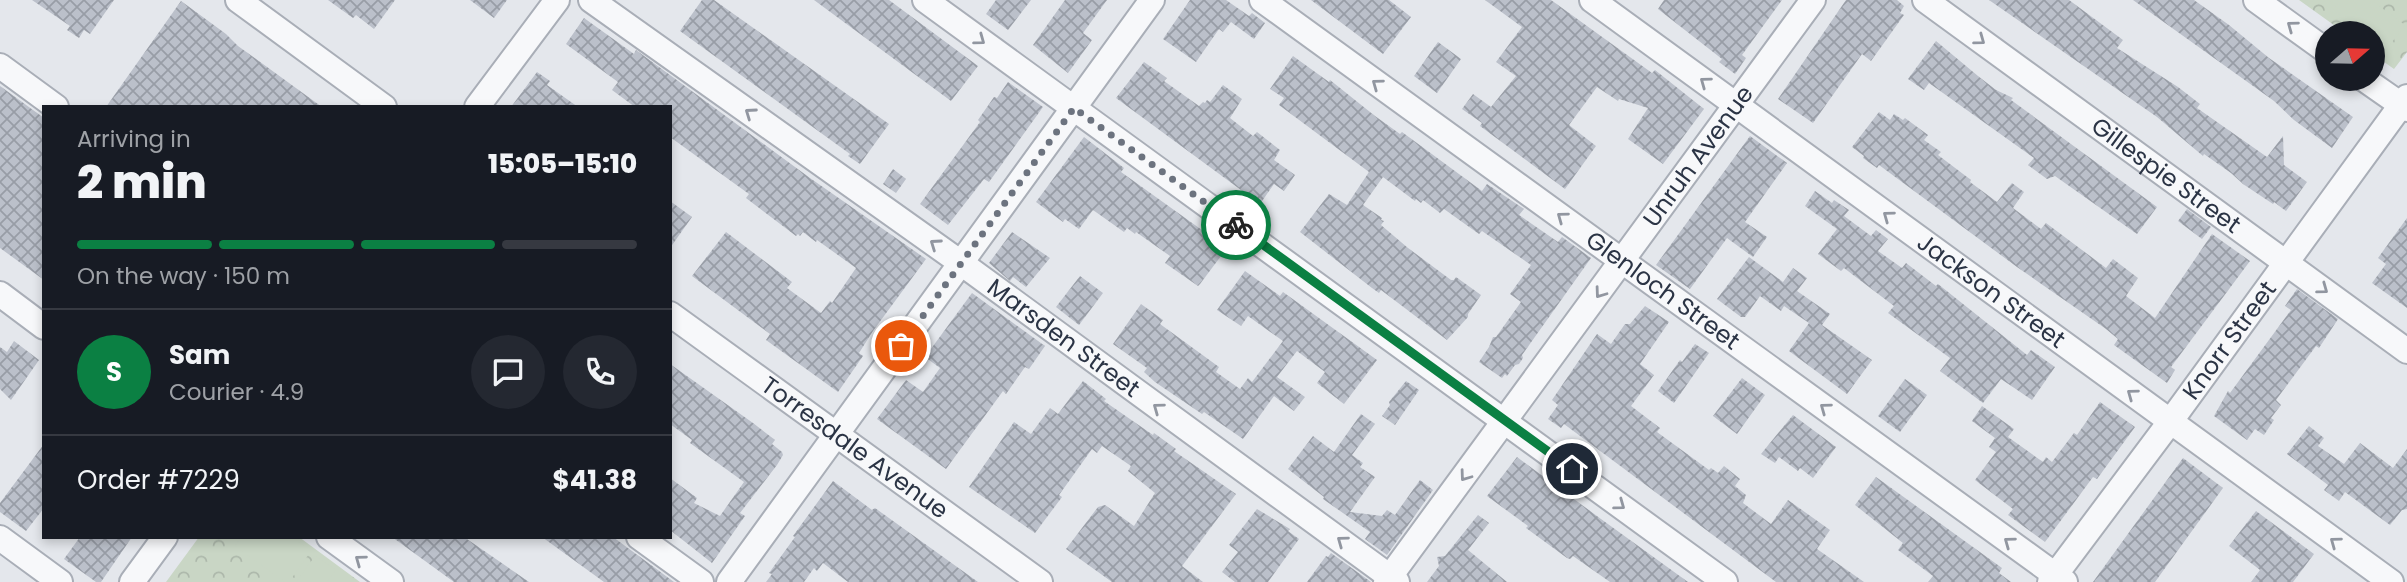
<!DOCTYPE html>
<meta charset="utf-8">
<style>
body{margin:0;font-family:Poppins,sans-serif;background:#242831;color:#f1f3f6;height:100vh;display:flex;flex-direction:column;font-size:26px;white-space:nowrap}
*{box-sizing:border-box;margin:0}
p{font-size:23px;color:#9ea1a6}
.icon{flex:none;width:38px;height:38px;fill:none;stroke:currentColor;stroke-width:2;stroke-linecap:round;stroke-linejoin:round}
.map{position:relative;flex:1;overflow:hidden}
.side{position:absolute;left:42px;top:105px;width:630px;height:434px;display:flex;flex-direction:column;background:#171b24;border-radius:0px;box-shadow:0 4px 10px #0003}
.side>*{flex:none}
.needle{width:46px;rotate:70deg}
.tools{position:absolute;left:2315px;top:21px;display:grid;gap:14px}
.tools a{display:grid;place-items:center;width:70px;height:70px;border-radius:50%;background:#171b24;box-shadow:0 4px 10px #0003;font-size:35px}
.pin{position:absolute;display:grid;place-items:center;width:60px;height:60px;color:#fff;margin:-30px;border:4px solid #fff;border-radius:50%;box-shadow:0 2px 7px #0007}
.courier{position:absolute;display:grid;place-items:center;width:70px;height:70px;margin:-35px;border:5px solid #0b8043;border-radius:50%;background:#fff;color:#222;box-shadow:0 2px 9px #0007}
.overview em{font-style:normal;font-weight:800}
.overview div{display:flex;flex-direction:column-reverse}
.overview{display:flex;align-items:center;justify-content:space-between;height:119px;padding:0 35px}
h1{font-size:46px;font-weight:800;line-height:52px}
.bar{display:grid;grid-template-columns:repeat(4,1fr);gap:10px 7px;align-content:center;height:84px;padding:0 35px}
.bar i{height:9px;border-radius:5px;background:#363941}
.bar .current{background:#0b8043}
.bar p{grid-column:span 4}
.line{display:flex;align-items:center;gap:18px;padding:0 35px;border-top:2px solid #363941}
.line div{flex:1}
.round{display:grid;place-items:center;flex:none;width:74px;height:74px;border-radius:37px;background:#242831}
.map>svg:first-child{display:block}
</style>
<div class="map">
<svg width="2407" height="582" viewBox="0 0 2407 582">
<defs>
<pattern id="forest-crowns" width="20" height="18" patternUnits="userSpaceOnUse" patternTransform="scale(1.75)"><rect width="20" height="18" fill="#c9d6c5"/><path d="M2 6a3 3 0 1 1 6 0M12 15a3 3 0 1 1 6 0" fill="none" stroke="#adb8ab"/></pattern>
<pattern id="building-cross-hatch" width="8" height="8" patternUnits="userSpaceOnUse" patternTransform="scale(1.75)"><rect width="8" height="8" fill="#bbc0ca"/><path d="M0 0l8 8M0 8l8-8" fill="none" stroke="#989da6"/></pattern>
</defs>
<rect width="100%" height="100%" fill="#e4e7ec"/>
<path fill="url(#forest-crowns)" d="M2299 0H2407V52L2394 69 2373 54V33H2345Z
M199 537H299L360 582H166Z"/>
<path fill="#c9d6c5" d="M2340 0H2371L2405 25 2386 50 2373 40V33H2364L2333 10Z
M241 537H292L311 551 289 582H285L235 546Z
M315 556 336 570 327 582H296Z"/>
<path fill="url(#building-cross-hatch)" d="M32 0H114L90 34 84 30 79 38 67 30 70 26Z
M328 0H395L374 29 356 15 353 18Z
M470 0H507L494 18Z
M702 0H714L889 124 860 164 848 156 850 154 680 31Z
M814 0H889L978 66 951 101Z
M996 0H1031L1008 30 986 14Z
M1065 0H1107L1083 33 1092 40 1068 73 1033 45Z
M1190 0H1226L1249 16 1252 13 1265 23 1254 39 1231 22 1223 32 1219 29 1196 62 1163 39Z
M1311 0H1389L1411 17 1383 54Z
M1485 0H1551L1652 73 1655 70 1704 109 1663 164 1628 139 1648 108 1619 99 1618 101 1597 87 1569 125 1596 146 1565 189 1480 126 1482 123 1462 109 1473 94 1491 107 1516 76 1496 62 1522 27Z
M1664 0H1782L1742 55 1746 58 1735 74 1719 62 1722 59 1658 9Z
M1846 0H1897L1904 6 1900 13 1904 15 1871 61 1862 54 1813 123 1778 99Z
M1989 0H2069L2123 40 2117 48 2178 87 2200 104 2197 108 2267 157 2283 136 2284 165 2307 182 2286 211 2274 202 2273 204 2243 184 2231 173 2204 154 2203 156 2157 117Z
M2133 0H2194L2229 25 2269 58 2353 117 2332 148 2294 120 2274 101Z
M181 1 226 34 238 46 322 107H106Z
M584 18 634 54 636 50 810 178 926 259 873 331 859 353 863 356 838 392 766 340 770 334 692 276 726 232 792 282 787 288 821 313 830 301 832 303 856 268 817 240 816 242 803 232 800 236 798 234 796 236 746 198 749 194 670 137V107H635L612 90 618 82 566 44Z
M1936 41 1978 76 1996 90 2013 98 2011 100 2157 207 2137 234 2055 176 2047 179 2028 165 2034 158 1929 83 1924 90 1908 79Z
M1438 42 1461 59 1437 93 1414 76Z
M1293 56 1329 82 1330 80 1375 116 1400 134 1402 132 1482 191 1487 184 1524 209 1519 215 1558 242 1562 237 1591 258 1522 355 1523 358 1519 364 1515 365 1507 376 1505 374 1502 378 1479 362 1489 347 1493 337H1496L1521 302 1510 294 1531 265 1482 231 1479 234 1444 209 1440 213 1423 200 1421 203 1416 199 1415 201 1383 177 1363 205 1382 218 1381 220 1384 221 1381 225 1408 248 1451 280H1454L1456 277 1481 295 1468 314V317L1447 340 1381 290 1379 293 1372 288 1300 232 1329 194 1347 205 1369 172 1279 105 1284 98 1270 89Z
M1144 62 1167 78 1164 81 1199 106 1203 102 1205 103 1207 100 1210 102 1223 85 1242 99 1230 118 1253 136 1257 132 1280 150 1274 160 1295 175 1284 191 1274 184 1260 204 1116 98Z
M537 72 550 81 547 85 578 107H511Z
M1008 82 1043 107 989 182 984 179 948 225 920 204 980 122 978 120 994 97 997 98Z
M0 86 44 118V280L0 248Z
M1879 112 1890 120 1894 114 1903 120 1905 118 1928 135 1924 140 1941 152 1938 155 1971 180 1970 182 1997 202 2012 183 2024 192 2013 208 2041 229 2046 223 2106 268 2113 259 2138 278 2126 296 2155 318 2212 234 2250 261 2171 367 2175 370 2167 383 2114 345 2118 339 2106 329 2017 267 1879 165 1877 168 1863 158 1864 156 1852 147Z
M1750 136 1787 163 1745 222 1767 237 1753 257 1727 238 1690 289 1656 265Z
M1084 137 1124 168 1121 172 1227 248 1200 284 1198 286 1165 263 1170 256 1136 232 1135 234 1127 228 1124 232 1093 210 1079 229 1065 219 1063 222 1036 202Z
M893 169 906 179 896 193 883 184Z
M1815 191 1832 203 1834 200 1849 210 1844 216 1871 236 1876 230 1888 239 1878 251 1902 268 1906 263 1936 286 1938 284 2027 355 2031 350 2055 367 2032 400 2001 379 1983 403 1940 371 1950 358 1888 313 1894 306 1844 268 1841 271 1818 254 1837 229 1805 206Z
M670 201 692 217 670 248Z
M2187 209 2211 227 2202 239 2178 221Z
M2407 218V308L2372 283 2386 264 2378 258Z
M1012 232 1050 258 1026 287 1013 277 1010 281 989 263Z
M1749 257 1783 282 1793 268 1807 278 1797 291 1830 314 1822 325 1872 360 1847 394 1789 351 1809 323 1784 306 1781 311 1760 296 1745 317H1741L1717 299Z
M1245 271 1280 296 1283 292 1377 360 1344 404 1317 383 1325 372 1297 351 1277 377 1305 397 1294 411 1274 396 1243 439 1204 412 1202 414 1155 382 1144 372 1147 368 1113 344 1141 304 1163 320 1160 324 1219 367 1216 372 1240 389 1248 378 1252 382 1283 341 1248 316 1241 326 1217 310Z
M1080 276 1103 293 1079 325 1056 307Z
M2297 289 2338 319 2319 348 2316 346 2276 400 2281 405 2271 418 2274 420 2264 435 2255 429 2247 440 2214 416 2228 391 2230 393 2291 310 2285 306Z
M972 293 1045 346 1029 369 1025 367 1006 394 1003 391 946 469 877 419 906 380 923 392 940 368 925 357Z
M1645 306 1669 322 1640 364 1654 375 1631 406 1660 428 1657 432 1709 470 1711 468 1718 473 1724 466 1740 479 1735 486 1746 495 1743 503 1771 524 1788 500 1830 530 1817 549 1864 582H1776L1564 424 1561 428 1548 419 1558 405 1552 400 1597 334 1611 344 1625 324H1630Z
M14 341 39 360 11 400 0 389V347L7 352Z
M1695 344 1709 353 1674 403 1658 391 1680 360 1682 362Z
M670 364 753 423 775 440 772 444 782 452 783 455 777 465 740 513 745 516 712 563 670 530V478L697 498 694 503 720 516 744 482 690 443 692 440 670 424Z
M1742 378 1765 395 1737 434 1713 416Z
M1905 379 1927 395 1900 432 1878 416Z
M1083 381 1106 399 1104 401 1153 435 1154 433 1176 449 1174 451 1236 494 1182 566 1203 582H1112L1066 549 1098 507 1105 505 1134 526 1155 493 1128 471 1131 466 1102 446 1097 453 1092 449 1059 495 1062 497 1035 533 969 487 1014 422 1031 434 1050 408 1058 414Z
M1406 381 1419 390 1395 425 1382 416 1390 405 1389 402Z
M2100 402 2135 427 2097 479 2093 477 2045 542 2008 515 2013 509 1975 480 1996 452 1989 447 1995 438 1972 421 1982 406 2014 429 2008 437 2043 462 2046 457 2052 462 2074 433 2077 435Z
M1361 414 1375 424 1352 455 1363 463 1360 467 1375 477 1350 512 1382 516 1387 510 1395 515 1420 480 1433 490 1387 555 1365 539 1370 532 1323 499 1324 497 1288 469 1313 436 1334 452Z
M1793 415 1836 447 1813 478 1800 468 1798 471 1779 457 1775 463 1761 454Z
M2309 426 2324 438 2318 446 2344 464 2360 443 2393 468 2407 449V509L2402 510 2390 525 2345 492 2339 501 2324 490 2328 485 2287 454Z
M44 444V508L26 531 0 512V503Z
M1517 457 1601 519 1688 582H1610L1573 556 1570 559 1567 558 1526 528 1528 526 1487 496Z
M2183 458 2223 488 2155 582H2093Z
M1876 477 2002 568 1999 573 2011 582H1928L1933 576 1898 550 1903 543 1855 505Z
M833 481 872 510 875 508 978 582H848L823 563 817 571 814 568 804 582H766L772 574 769 573 795 537 793 536Z
M1257 509 1290 529 1288 531 1299 539 1268 582H1235L1222 572 1238 552 1229 545Z
M2256 511 2314 554 2293 582H2251L2260 570 2229 546Z
M1478 515 1489 523 1468 550 1507 582H1427L1439 566 1437 557 1445 556Z
M80 537H132L101 582H96L64 559Z
M392 537H464L529 582H454Z
M542 537H613L674 582H604Z
M1331 553 1371 582H1307L1326 556 1328 557Z"/>
<g fill="none" stroke-linecap="round" stroke-linejoin="round">
<g stroke="#a9aeb7" stroke-width="28">
<g id="minor">
<path d="M238 0 384 107"/>
<path id="s1" d="M591 0 961 263 1397 582"/>
<path d="M925 0 1725 582"/>
<path id="s2" d="M1262 0 2065 582"/>
<path id="s3" d="M1592 0C1858 194 2124 388 2391 582"/>
<path id="s4" d="M1925 0 2407 351"/>
<path d="M2256 0 2328 52"/>
<path d="M0 66 56 107"/>
<path d="M2364 79 2407 109"/>
<path d="M477 107 557 0"/>
<path d="M0 294 44 327"/>
<path id="s5" d="M670 314 1040 582"/>
<path d="M329 537 391 582"/>
<path d="M639 537 701 582"/>
<path d="M0 538 60 582"/>
<path d="M132 582 165 537"/>
<path d="M729 582 1152 0"/>
<path id="s6" d="M1386 582 1813 0"/>
<path id="s7" d="M2050 582 2170 422 2407 97"/>
</g>
</g>
<use href="#minor" stroke="#f7f8fa" stroke-width="24"/>
</g>
<defs><path id="oneway-chevron" d="M-2-3.5L2.5 0L-2 3.5" fill="none" stroke-width="1.6" stroke-linecap="round" stroke-linejoin="round" transform="scale(1.75)"/></defs>
<g stroke="#9196a0">
<use href="#oneway-chevron" transform="translate(2292 26) rotate(-144)"/>
<use href="#oneway-chevron" transform="translate(980 40) rotate(36)"/>
<use href="#oneway-chevron" transform="translate(1980 40) rotate(36)"/>
<use href="#oneway-chevron" transform="translate(1705 82) rotate(-144)"/>
<use href="#oneway-chevron" transform="translate(1377 84) rotate(-144)"/>
<use href="#oneway-chevron" transform="translate(750 113) rotate(-145)"/>
<use href="#oneway-chevron" transform="translate(1888 216) rotate(-144)"/>
<use href="#oneway-chevron" transform="translate(1562 217) rotate(-144)"/>
<use href="#oneway-chevron" transform="translate(935 244) rotate(-145)"/>
<use href="#oneway-chevron" transform="translate(2323 289) rotate(36)"/>
<use href="#oneway-chevron" transform="translate(1600 293) rotate(126)"/>
<use href="#oneway-chevron" transform="translate(2132 394) rotate(-144)"/>
<use href="#oneway-chevron" transform="translate(1158 408) rotate(-144)"/>
<use href="#oneway-chevron" transform="translate(1825 408) rotate(-144)"/>
<use href="#oneway-chevron" transform="translate(1465 476) rotate(126)"/>
<use href="#oneway-chevron" transform="translate(1620 505) rotate(36)"/>
<use href="#oneway-chevron" transform="translate(1342 541) rotate(-144)"/>
<use href="#oneway-chevron" transform="translate(2009 542) rotate(-144)"/>
<use href="#oneway-chevron" transform="translate(2335 542) rotate(-144)"/>
<use href="#oneway-chevron" transform="translate(360 560) rotate(-144)"/>
</g>
<g fill="none" stroke-linecap="round" stroke-linejoin="round">
<path stroke="#6c737f" stroke-width="7" stroke-dasharray="0 12.6" d="M901 346 1074 108 1236 225"/>
<path stroke="#0b8043" stroke-width="9" d="M1236 225 1572 469"/>
</g>
<g text-anchor="middle" stroke-width="6" stroke-linejoin="round" paint-order="stroke">
<g font-size="24" fill="#2b3445" stroke="#f4f6f9">
<text dy="8" stroke="none"><textPath href="#s6" startOffset="528">Unruh Avenue</textPath></text>
<text dy="8" stroke="none"><textPath href="#s4" startOffset="298">Gillespie Street</textPath></text>
<text dy="8" stroke="none"><textPath href="#s2" startOffset="495">Glenloch Street</textPath></text>
<text dy="8" stroke="none"><textPath href="#s3" startOffset="494">Jackson Street</textPath></text>
<text dy="8" stroke="none"><textPath href="#s1" startOffset="581">Marsden Street</textPath></text>
<text dy="8" stroke="none"><textPath href="#s7" startOffset="301">Knorr Street</textPath></text>
<text dy="8" stroke="none"><textPath href="#s5" startOffset="228">Torresdale Avenue</textPath></text>
</g>
</g>
</svg>
<div class="tools">
<a><svg class="needle" viewBox="-14 -14 28 28"><path d="M0-13l5 13h-10z" fill="#e53935"/><path d="M0 13l5-13h-10z" fill="#9ea1a6"/></svg></a>
</div>
<div class="pin" style="left:901px;top:346px;background:#ea580c"><svg class="icon" aria-label="bag" viewBox="0 0 24 24"><path d="M5 8h14l-1 12H6zM9 8a3 3 0 0 1 6 0"/></svg></div>
<div class="pin" style="left:1572px;top:469px;background:#1f2937"><svg class="icon" aria-label="home" viewBox="0 0 24 24"><path d="M3 11l9-7 9 7M6 9v11h12V9"/></svg></div>
<div class="courier" style="left:1236px;top:225px"><svg class="icon" aria-label="bike" viewBox="0 0 24 24"><circle cx="6" cy="16" r="4"/><circle cx="18" cy="16" r="4"/><path d="M6 16l4-8h5l3 8M10 8l3 8H6M13 5h3"/></svg></div>
<section class="side">
<div class="overview"><div><h1>2 min</h1><p>Arriving in</p></div><em>15:05–15:10</em></div>
<div class="bar"><i class="current"></i><i class="current"></i><i class="current"></i><i></i><p>On the way · 150 m</p></div>
<div class="line" style="height:126px"><b class="round" style="background:#0b8043;color:#fff">S</b><div><b>Sam</b><p>Courier · 4.9</p></div><a class="round"><svg class="icon" aria-label="chat" viewBox="0 0 24 24"><path d="M4 5h16v11H9l-5 4z"/></svg></a><a class="round"><svg class="icon" aria-label="phone" viewBox="0 0 24 24"><path d="M5 4h4l2 5-3 2q2 4 5 5l2-3 5 2v4C11 20 4 13 5 4z"/></svg></a></div>
<div class="line" style="height:91px"><div>Order #7229</div><b>$41.38</b></div>
</section>
</div>
